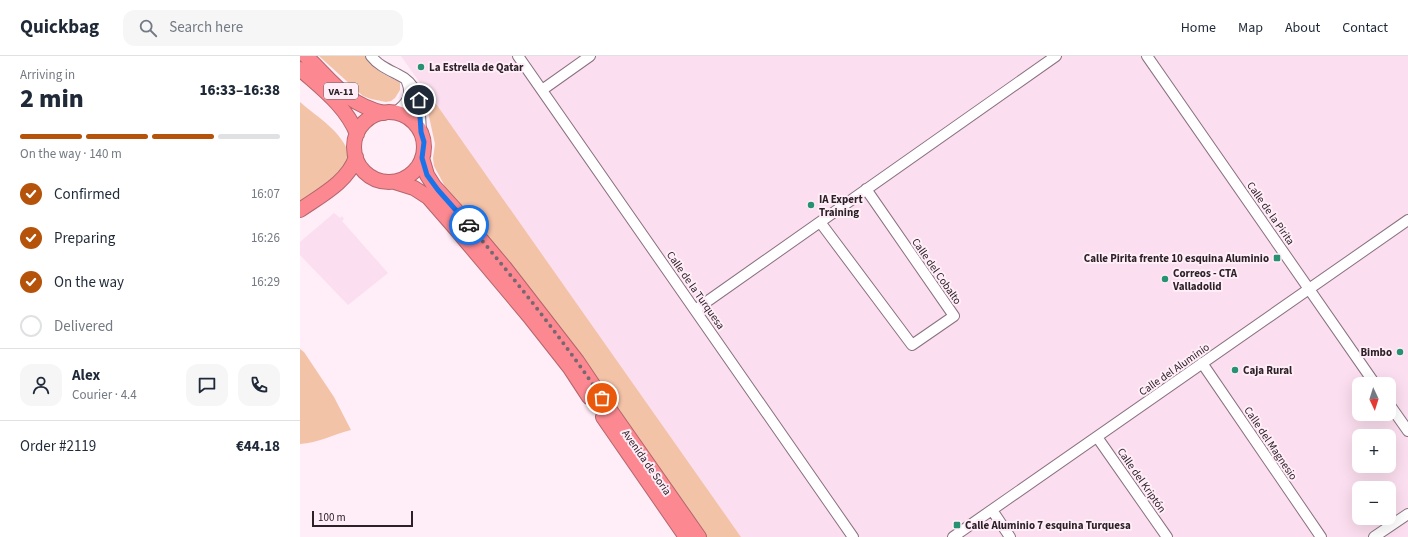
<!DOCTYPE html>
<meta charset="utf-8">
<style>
body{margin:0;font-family:"Source Sans 3",sans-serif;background:#f6f6f7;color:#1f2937;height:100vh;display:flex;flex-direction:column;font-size:15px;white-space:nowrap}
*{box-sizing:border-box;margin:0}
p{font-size:13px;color:#747a83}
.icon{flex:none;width:22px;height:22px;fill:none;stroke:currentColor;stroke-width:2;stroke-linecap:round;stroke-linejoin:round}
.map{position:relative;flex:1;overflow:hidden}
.panel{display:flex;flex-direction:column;background:#fff;width:300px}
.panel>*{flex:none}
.needle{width:26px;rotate:176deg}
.buttons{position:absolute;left:1052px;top:321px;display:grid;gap:8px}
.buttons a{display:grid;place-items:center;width:44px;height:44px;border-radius:8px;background:#fff;box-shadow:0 4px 16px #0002;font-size:20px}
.scale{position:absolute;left:12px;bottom:10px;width:101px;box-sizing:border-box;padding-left:4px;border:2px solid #2c2127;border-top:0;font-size:11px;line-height:14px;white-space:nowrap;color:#2c2127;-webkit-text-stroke:3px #ffedf7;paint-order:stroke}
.pin{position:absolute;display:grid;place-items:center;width:34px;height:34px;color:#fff;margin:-17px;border:2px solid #fff;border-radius:50%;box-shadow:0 1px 4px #0007}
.courier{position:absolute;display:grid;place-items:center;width:40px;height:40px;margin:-20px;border:3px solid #1a73e8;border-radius:50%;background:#fff;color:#222;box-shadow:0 1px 5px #0007}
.headline em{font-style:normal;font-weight:800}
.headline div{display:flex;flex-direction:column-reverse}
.headline{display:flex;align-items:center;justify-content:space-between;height:68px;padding:0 20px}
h1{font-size:26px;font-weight:800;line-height:30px}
.bar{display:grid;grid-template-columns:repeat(4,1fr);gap:6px 4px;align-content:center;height:48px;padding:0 20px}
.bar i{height:5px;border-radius:3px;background:#e0e1e3}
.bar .on{background:#b45309}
.bar p{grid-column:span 4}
.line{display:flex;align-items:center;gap:10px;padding:0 20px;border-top:1px solid #e0e1e3}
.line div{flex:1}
.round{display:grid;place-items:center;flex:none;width:42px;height:42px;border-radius:12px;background:#f6f6f7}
ol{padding:0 20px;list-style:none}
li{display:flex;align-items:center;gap:12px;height:44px}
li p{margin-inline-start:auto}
li .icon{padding:4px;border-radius:50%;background:#b45309;color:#fff;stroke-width:4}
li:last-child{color:#747a83}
li i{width:22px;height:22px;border:2px solid #e0e1e3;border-radius:50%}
header{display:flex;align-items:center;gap:24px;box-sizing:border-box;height:56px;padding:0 20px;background:#fff;border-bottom:1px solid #e0e1e3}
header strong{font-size:19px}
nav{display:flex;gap:22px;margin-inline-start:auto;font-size:14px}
.search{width:280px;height:36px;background:#f6f6f7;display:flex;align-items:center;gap:10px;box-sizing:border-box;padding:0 14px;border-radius:12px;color:#747a83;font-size:15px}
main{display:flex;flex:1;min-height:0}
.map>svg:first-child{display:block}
</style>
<header>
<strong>Quickbag</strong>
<div class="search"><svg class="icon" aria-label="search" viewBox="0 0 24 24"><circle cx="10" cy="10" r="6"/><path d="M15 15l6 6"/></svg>Search here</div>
<nav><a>Home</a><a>Map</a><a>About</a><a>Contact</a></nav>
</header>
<main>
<section class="panel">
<div class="headline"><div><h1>2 min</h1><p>Arriving in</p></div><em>16:33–16:38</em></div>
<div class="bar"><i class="on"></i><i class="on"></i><i class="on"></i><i></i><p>On the way · 140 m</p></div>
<ol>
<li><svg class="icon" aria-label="check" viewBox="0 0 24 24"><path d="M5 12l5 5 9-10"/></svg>Confirmed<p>16:07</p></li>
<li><svg class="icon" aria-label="check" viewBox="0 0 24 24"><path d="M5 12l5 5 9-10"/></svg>Preparing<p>16:26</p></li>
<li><svg class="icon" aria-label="check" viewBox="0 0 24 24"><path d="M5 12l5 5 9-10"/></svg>On the way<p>16:29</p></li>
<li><i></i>Delivered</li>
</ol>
<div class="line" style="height:72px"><a class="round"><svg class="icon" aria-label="person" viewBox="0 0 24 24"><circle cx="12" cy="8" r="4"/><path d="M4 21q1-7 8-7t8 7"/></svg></a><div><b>Alex</b><p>Courier · 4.4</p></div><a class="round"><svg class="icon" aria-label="chat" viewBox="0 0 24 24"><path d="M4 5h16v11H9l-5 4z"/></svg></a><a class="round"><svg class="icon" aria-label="phone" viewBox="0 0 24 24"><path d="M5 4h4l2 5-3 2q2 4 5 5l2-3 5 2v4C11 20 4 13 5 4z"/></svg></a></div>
<div class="line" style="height:52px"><div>Order #2119</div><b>€44.18</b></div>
</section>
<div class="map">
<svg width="1108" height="481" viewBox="0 0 1108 481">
<rect width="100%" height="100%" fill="#ffedf7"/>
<path fill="#fbdeef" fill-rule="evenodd" d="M101 0H1108V481H441ZM1059 328H1089V358H1059ZM1059 380H1089V410H1059ZM1059 432H1089V462H1059Z
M34 157 40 162 42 160 44 163 42 165 88 217 48 249 0 199V186Z"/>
<path fill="#f3c3a8" d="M19 0H65C72 13 85 19 98 25L100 27V34L95 42 91 45 86 46 71 43 63 40Z
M131 45H134L441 481H406L374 434 149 138 134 110 133 102 135 88 128 56 129 46Z
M0 46C17 61 43 76 49 99 46 119 16 134 0 145Z
M0 293 4 296 34 341 51 374C34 378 18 387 0 388Z"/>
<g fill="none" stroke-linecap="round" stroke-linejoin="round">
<g stroke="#8a7180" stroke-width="12">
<path id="minor" d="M71 0C78 9 87 13 97 18 123 30 119 52 121 76
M218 0 553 481
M847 0 1075 328
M242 34 290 0
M94 57C106 49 113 40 107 26
M520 166 612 289 654 260 566 133
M395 254 756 0
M902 307 1021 481
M1089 348 1108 375
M797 381 867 481
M692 454 710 481
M653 481 1108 164
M1074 481 1108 458"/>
</g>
<g stroke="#b3656c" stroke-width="16">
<path id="highway" d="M6 0C32 25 46 48 84 57
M0 13C21 32 46 50 57 78
M54 91a35 35 0 1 1 70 0a35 35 0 1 1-70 0Z
M122 102 127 119 134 130 163 162 205 212 277 305 310 354 399 481
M95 126 114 132 128 141 155 172 229 260 270 312 289 341
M0 154C20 140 48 126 56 101
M303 361 386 481"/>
</g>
<use href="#minor" stroke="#fff" stroke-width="10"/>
<use href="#highway" stroke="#fc8991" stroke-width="14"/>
</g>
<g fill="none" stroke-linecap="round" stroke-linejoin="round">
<path stroke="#766870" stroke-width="4" stroke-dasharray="0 7.2" d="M169 169C216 225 262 282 302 342"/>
<path stroke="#1a73e8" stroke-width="5" d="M119 44 121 76 124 86 122 102 127 119 138 134 169 169"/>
</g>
<g fill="#269272" stroke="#ffedf7" stroke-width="1.5">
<circle cx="121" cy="11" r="4"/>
<circle cx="511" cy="149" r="4"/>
<rect x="973" y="198" width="8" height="8" rx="2"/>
<circle cx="865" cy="223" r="4"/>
<circle cx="1100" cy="296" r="4"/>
<circle cx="935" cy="314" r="4"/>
<rect x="653" y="465" width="8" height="8" rx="2"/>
</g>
<g text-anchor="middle" stroke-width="4" stroke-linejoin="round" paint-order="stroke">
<rect fill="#ffedf7" stroke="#6b5e65" stroke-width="1" x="24" y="27" width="34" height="16" rx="3"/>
<g font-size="10" font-weight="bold" fill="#2c2127">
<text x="41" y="39">VA-11</text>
</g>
<g font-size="11" font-weight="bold" fill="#2c2127" stroke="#ffedf7" text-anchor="start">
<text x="129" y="15">La Estrella de Qatar</text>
<text x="519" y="147">IA Expert<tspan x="519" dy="13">Training</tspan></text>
<text x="969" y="206" text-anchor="end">Calle Pirita frente 10 esquina Aluminio</text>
<text x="873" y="221">Correos - CTA<tspan x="873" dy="13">Valladolid</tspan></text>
<text x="1092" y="300" text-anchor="end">Bimbo</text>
<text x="943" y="318">Caja Rural</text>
<text x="665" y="473">Calle Aluminio 7 esquina Turquesa</text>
</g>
<g font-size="11" fill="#2c2127" stroke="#ffedf7">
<text transform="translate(971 157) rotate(55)" y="4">Calle de la Pirita</text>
<text transform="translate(637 215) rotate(55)" y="4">Calle del Cobalto</text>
<text transform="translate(396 234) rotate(55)" y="4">Calle de la Turquesa</text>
<text transform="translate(874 313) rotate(-35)" y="4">Calle del Aluminio</text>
<text transform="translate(971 387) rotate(56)" y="4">Calle del Magnesio</text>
<text transform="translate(347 406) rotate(55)" y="4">Avenida de Soria</text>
<text transform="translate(842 424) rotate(55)" y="4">Calle del Kriptón</text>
</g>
</g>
</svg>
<div class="buttons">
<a><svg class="needle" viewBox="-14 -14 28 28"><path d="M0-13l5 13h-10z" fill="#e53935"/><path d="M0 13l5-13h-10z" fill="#747a83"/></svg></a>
<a>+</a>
<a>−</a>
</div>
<div class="scale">100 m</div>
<div class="pin" style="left:302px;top:342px;background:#ea580c"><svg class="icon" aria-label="bag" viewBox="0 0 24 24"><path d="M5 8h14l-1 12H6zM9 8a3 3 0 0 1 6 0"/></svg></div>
<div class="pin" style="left:119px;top:44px;background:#1f2937"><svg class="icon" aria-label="home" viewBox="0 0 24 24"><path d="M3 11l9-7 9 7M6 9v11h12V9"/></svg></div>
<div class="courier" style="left:169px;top:169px"><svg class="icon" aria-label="car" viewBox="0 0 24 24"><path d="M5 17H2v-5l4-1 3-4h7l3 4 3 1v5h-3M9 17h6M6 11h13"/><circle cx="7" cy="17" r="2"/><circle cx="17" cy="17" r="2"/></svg></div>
</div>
</main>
